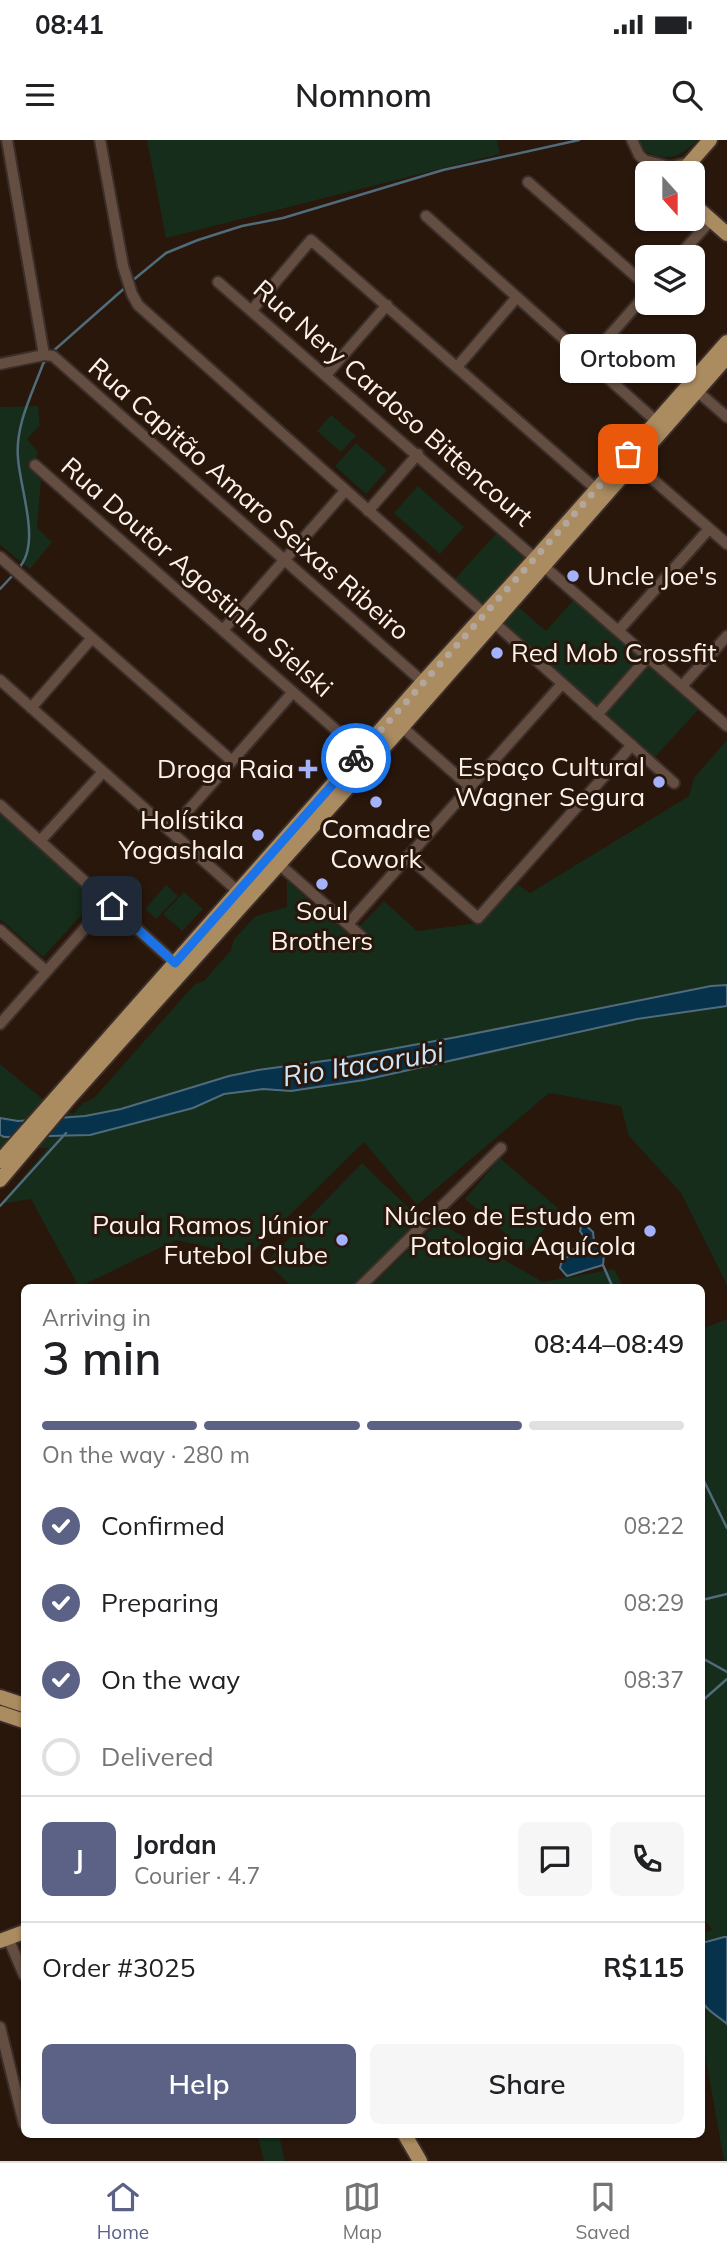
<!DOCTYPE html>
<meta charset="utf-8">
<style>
body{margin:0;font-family:Mulish,sans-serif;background:#f6f6f6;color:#202124;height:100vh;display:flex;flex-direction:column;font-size:26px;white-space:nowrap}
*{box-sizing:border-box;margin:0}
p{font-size:23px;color:#757577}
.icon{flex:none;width:38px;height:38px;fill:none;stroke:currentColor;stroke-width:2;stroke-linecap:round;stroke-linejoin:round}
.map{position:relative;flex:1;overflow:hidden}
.panel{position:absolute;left:21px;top:1144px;width:684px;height:854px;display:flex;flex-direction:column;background:#fff;border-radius:10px;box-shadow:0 2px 5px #0004}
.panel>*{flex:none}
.needle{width:46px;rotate:159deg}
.tools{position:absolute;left:635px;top:21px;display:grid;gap:14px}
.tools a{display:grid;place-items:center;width:70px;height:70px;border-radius:10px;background:#fff;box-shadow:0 2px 5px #0004;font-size:35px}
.pin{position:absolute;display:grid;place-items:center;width:60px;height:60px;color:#fff;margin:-30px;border-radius:14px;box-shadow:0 4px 10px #0006}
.courier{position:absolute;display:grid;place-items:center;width:70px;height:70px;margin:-35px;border:5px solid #1a73e8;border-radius:50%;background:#fff;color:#222;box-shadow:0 2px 9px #0007}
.bubble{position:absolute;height:49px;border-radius:10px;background:#fff;box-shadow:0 2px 5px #0004;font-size:23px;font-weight:600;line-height:49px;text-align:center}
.summary em{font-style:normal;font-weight:600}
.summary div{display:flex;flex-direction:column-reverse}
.summary{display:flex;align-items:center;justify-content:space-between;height:119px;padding:0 21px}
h1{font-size:46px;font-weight:600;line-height:52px}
.bar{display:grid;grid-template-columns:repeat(4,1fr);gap:10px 7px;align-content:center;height:84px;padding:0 21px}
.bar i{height:9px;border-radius:5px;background:#e0e0e0}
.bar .active{background:#5b6285}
.bar p{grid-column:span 4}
.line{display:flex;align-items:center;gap:18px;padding:0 21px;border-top:2px solid #e0e0e0}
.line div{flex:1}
.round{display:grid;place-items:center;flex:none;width:74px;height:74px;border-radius:10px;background:#f6f6f6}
ol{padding:0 21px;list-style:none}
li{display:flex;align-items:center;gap:21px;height:77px}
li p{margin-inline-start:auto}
li .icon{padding:7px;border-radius:50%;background:#5b6285;color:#fff;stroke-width:4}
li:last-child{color:#757577}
li i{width:38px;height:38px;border:4px solid #e0e0e0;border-radius:50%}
.primary-button{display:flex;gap:14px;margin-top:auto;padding:14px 21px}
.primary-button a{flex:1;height:80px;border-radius:10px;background:#5b6285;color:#fff;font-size:28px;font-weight:600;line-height:80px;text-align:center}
.primary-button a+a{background:#f6f6f6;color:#202124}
.status{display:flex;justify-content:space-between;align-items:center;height:49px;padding:0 35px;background:#fff;direction:ltr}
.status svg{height:19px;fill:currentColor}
header{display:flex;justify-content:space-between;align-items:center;height:91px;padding:0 21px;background:#fff;font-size:32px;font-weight:600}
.tab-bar{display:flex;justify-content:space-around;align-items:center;height:98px;border-top:2px solid #e0e0e0;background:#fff;font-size:19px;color:#757577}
.tab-bar a{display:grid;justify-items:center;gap:4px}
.tab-bar .active{color:#5b6285}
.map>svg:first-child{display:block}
</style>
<div class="status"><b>08:41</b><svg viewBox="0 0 49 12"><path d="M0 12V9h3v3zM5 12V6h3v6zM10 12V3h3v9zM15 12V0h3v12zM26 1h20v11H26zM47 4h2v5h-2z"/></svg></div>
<header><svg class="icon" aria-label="menu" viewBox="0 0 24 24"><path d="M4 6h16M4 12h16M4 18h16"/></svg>Nomnom<svg class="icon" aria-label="search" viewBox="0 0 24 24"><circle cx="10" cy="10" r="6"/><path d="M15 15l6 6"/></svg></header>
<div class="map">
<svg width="727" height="2021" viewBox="0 0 727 2021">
<rect width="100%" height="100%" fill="#29170b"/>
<path fill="#152d1a" d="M147 0H497L500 14 166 98Z
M638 0H697C681 17 669 22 646 12Z
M38 266 40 285 27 299 38 312 33 332 41 340 37 388 52 402 30 429 0 405V267Z
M331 275 356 296 341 312 317 291Z
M356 303 387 330 366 354 335 326Z
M418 346 464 387 440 414 394 373Z
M496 394 526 420 483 468 453 441Z
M576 457 644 517 598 568 501 481 516 465 546 491Z
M650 525 699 569 655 617 606 573Z
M727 600V1145L681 1053 629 996 621 966 549 953 417 1065 364 1002 248 1116 176 1100 79 1147 31 1059 0 1064 48 1008H20L0 1031V1026L14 1008H0V924L45 961 73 974 83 963 94 958 194 845 204 841 231 810 234 799 256 776 287 767V741L360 805 368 797 359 787 384 761 417 791 479 783 518 745 530 753 689 656 694 638Z
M0 672 96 759 43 817 0 779Z
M166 745 178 756 156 779 145 769Z
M184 752 203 769 182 791 163 774Z
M500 1018 560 1070 526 1111 465 1059Z
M362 1023 419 1078 351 1148H293L266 1122Z
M438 1082 543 1142 614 1129 624 1148H369Z
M727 1179V2021H724L702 1897V1793L712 1790 702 1776V1189Z
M266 1995H279L285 2021H264L258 1997Z"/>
<path fill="#06324c" stroke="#506c7c" stroke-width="2" d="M727 845V866L637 879 364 940 291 951 263 949 224 954 193 968 90 995 4 997 0 995V978L18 981 85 976 121 969 229 936 258 930 331 920 457 897 711 846Z
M582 1082 593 1092 594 1101 604 1115 603 1125 567 1136 560 1128 562 1120 569 1116 571 1110 579 1107 584 1097 580 1091Z
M724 1797H727V1884C719 1876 707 1872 702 1861 699 1854 702 1814 702 1803Z"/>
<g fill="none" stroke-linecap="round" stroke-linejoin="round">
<path stroke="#506c7c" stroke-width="2.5" d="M132 141 166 113 198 100 242 86 283 78 443 30 579 0
M51 213 127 146
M18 429C42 404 20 350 18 318 15 286 32 254 43 224L47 218
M0 449 14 434
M0 1066 66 993
M603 1125 613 1148
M702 1337 727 1388
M702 1460 727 1454
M702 1518 727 1532
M702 1561 727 1539"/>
<g stroke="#3b2e2a" stroke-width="14">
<path id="minor" d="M7 0 44 215
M100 0 123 126 132 154 138 165 674 643
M632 0 639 15 658 33
M644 20 670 27 690 22
M528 42 648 147
M426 76 656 281
M678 117 711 80
M218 142 727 586
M252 170 311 100 596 349
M588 220 648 152
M0 224 44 215 53 216 423 542
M457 227 517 157
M326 235 387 165
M697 251 727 277
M634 323 727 404
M35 325 361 612
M368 371 418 314
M0 417 232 621
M223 490 345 351
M618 491 709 389
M0 540 241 754
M682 546 727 496
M31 568 92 498
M597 575 648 517
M402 587 470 647
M0 665 175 823
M170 691 293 552
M40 701 103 632
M408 716 478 778 632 605
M280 725 362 797
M348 784 562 544
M0 790 46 831
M0 884 108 762
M359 1148 501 1008
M8 1798 24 1835
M0 1887 24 1984"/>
</g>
<g stroke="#3b2e2a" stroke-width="18">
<path id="major" d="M681 33 710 0
M693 64 727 94
M0 1021 423 542 542 411 727 202
M0 1040 72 955 402 587 727 217
M0 1557 24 1565
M0 1573 24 1581
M0 1801 24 1792
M405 1995 420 2021"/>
</g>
<use href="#minor" stroke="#644e41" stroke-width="10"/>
<use href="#major" stroke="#ab8b60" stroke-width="14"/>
</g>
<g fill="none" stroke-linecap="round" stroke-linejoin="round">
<path stroke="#b3a69d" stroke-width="7" stroke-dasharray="0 12.6" d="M356 618 628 314"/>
<path stroke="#1a73e8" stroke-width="9" d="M112 766 175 823 356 618"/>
</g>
<g fill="#a4b2fc" stroke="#29170b" stroke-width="2.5">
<circle cx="573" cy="436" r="7"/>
<circle cx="497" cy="513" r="7"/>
<path d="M304.5 618.5h7v7h7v7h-7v7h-7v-7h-7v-7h7z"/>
<circle cx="659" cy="642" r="7"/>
<circle cx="376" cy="662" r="7"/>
<circle cx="258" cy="695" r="7"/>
<circle cx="322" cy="744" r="7"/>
<circle cx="650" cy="1091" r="7"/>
<circle cx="342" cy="1100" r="7"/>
</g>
<g text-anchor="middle" stroke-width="6" stroke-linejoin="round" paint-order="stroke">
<g font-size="26" fill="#fdf3ec" stroke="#29170b">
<text transform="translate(393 263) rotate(41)" y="9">Rua Nery Cardoso Bittencourt</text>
<text transform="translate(249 359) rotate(41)" y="9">Rua Capitão Amaro Seixas Ribeiro</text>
<text transform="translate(197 437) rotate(41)" y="9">Rua Doutor Agostinho Sielski</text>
</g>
<g font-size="26" fill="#fdf3ec" stroke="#29170b" text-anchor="end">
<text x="587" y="445" text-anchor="start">Uncle Joe's</text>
<text x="511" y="522" text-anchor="start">Red Mob Crossfit</text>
<text x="645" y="636">Espaço Cultural<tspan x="645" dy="30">Wagner Segura</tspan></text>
<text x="294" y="638">Droga Raia</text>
<text x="244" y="689">Holístika<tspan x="244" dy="30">Yogashala</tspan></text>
<text x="376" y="698" text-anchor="middle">Comadre<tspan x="376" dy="30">Cowork</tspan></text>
<text x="322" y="780" text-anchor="middle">Soul<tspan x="322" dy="30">Brothers</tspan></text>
<text x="636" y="1085">Núcleo de Estudo em<tspan x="636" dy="30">Patologia Aquícola</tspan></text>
<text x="328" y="1094">Paula Ramos Júnior<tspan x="328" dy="30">Futebol Clube</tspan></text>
</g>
<g font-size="28" font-style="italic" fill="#cbe4f8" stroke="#29170b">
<text transform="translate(363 924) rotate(-9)" y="10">Rio Itacorubi</text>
</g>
</g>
</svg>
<div class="tools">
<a><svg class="needle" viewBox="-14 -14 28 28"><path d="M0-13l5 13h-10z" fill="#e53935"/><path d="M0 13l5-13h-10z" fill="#757577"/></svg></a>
<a><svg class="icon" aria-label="layers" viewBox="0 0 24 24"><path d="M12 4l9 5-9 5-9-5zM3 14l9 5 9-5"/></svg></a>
</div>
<div class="pin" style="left:628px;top:314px;background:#ea580c"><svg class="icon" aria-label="bag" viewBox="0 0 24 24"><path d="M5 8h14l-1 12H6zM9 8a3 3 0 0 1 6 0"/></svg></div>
<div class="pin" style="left:112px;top:766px;background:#1f2937"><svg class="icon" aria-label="home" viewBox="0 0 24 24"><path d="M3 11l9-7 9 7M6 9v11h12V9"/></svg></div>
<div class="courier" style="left:356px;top:618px"><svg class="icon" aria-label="bike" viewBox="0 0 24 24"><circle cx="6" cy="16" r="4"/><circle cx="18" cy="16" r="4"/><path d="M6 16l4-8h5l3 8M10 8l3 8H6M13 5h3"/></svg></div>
<div class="bubble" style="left:560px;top:194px;width:136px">Ortobom</div>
<section class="panel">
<div class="summary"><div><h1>3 min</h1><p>Arriving in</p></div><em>08:44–08:49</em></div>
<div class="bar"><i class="active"></i><i class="active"></i><i class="active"></i><i></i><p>On the way · 280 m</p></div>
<ol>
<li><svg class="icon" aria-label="check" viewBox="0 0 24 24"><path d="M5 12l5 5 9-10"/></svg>Confirmed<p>08:22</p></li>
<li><svg class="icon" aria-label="check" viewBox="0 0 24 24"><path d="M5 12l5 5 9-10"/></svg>Preparing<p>08:29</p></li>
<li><svg class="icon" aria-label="check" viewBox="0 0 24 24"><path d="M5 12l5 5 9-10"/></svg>On the way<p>08:37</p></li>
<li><i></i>Delivered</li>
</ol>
<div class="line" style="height:126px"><b class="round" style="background:#5b6285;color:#fff">J</b><div><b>Jordan</b><p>Courier · 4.7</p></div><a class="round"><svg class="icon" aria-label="chat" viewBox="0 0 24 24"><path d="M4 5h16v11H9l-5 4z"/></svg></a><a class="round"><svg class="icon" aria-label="phone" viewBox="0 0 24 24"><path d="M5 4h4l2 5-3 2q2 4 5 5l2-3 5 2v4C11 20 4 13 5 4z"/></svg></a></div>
<div class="line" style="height:91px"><div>Order #3025</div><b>R$115</b></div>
<div class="primary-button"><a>Help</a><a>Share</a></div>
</section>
</div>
<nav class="tab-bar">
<a class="active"><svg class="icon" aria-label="home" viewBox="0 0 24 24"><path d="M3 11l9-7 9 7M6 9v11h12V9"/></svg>Home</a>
<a><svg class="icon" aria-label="map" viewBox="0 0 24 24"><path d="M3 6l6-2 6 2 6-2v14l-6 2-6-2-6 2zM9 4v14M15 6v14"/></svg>Map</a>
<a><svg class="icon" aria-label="saved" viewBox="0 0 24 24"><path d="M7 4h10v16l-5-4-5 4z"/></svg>Saved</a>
</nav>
